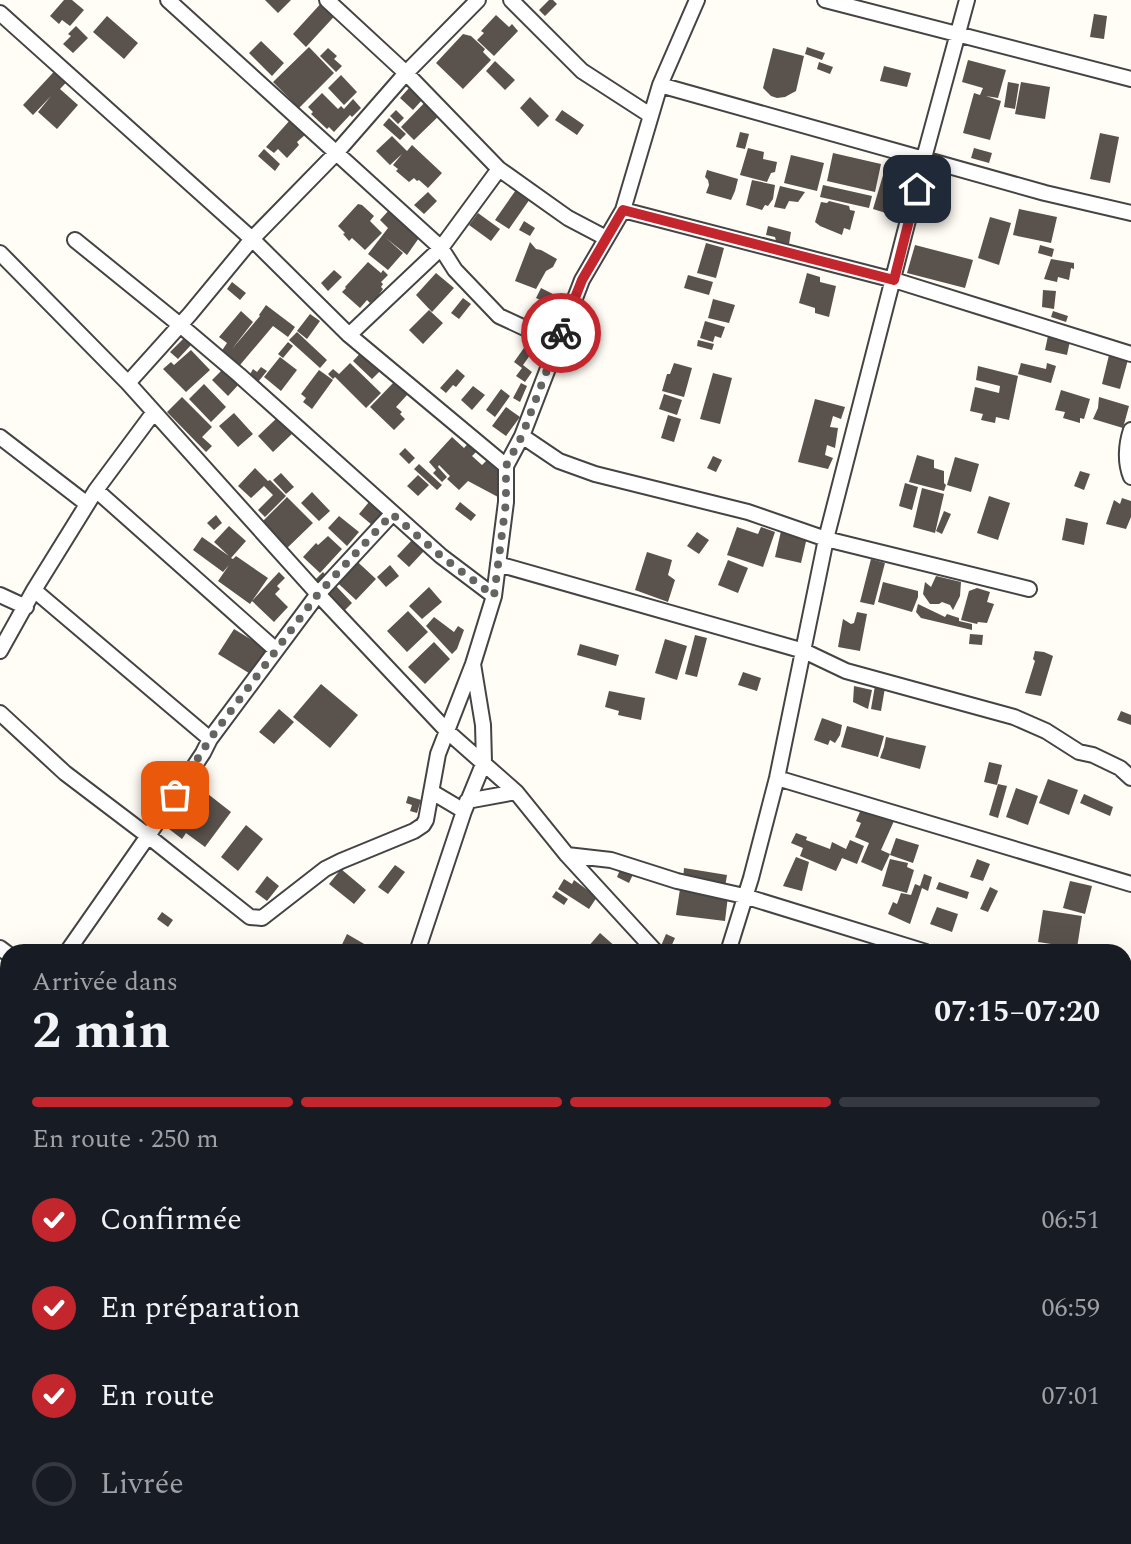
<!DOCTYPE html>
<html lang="fr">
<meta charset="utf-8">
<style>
body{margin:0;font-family:Spectral,serif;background:#20242c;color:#f1f3f6;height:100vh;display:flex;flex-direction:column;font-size:30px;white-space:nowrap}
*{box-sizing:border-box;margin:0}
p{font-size:26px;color:#9ea1a6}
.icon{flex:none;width:44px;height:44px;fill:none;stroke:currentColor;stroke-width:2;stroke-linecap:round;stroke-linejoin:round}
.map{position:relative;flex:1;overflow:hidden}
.panel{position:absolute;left:0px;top:944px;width:1132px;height:600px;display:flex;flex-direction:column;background:#171b24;border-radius:24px 24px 0 0;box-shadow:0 8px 32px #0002}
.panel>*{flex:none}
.pin{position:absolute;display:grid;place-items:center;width:68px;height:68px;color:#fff;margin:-34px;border-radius:16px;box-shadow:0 4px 12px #0006}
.courier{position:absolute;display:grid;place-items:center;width:80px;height:80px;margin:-40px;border:6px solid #c4262e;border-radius:50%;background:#fff;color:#222;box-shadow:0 2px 10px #0007}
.head em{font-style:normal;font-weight:700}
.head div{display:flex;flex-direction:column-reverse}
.head{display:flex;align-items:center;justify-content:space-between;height:136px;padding:0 32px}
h1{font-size:52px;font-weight:700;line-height:60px}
.bar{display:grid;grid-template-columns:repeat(4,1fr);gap:12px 8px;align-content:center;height:96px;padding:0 32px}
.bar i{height:10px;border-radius:6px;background:#363941}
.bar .current{background:#c4262e}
.bar p{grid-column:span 4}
ol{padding:0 32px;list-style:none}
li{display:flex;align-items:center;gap:24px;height:88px}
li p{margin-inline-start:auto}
li .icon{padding:8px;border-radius:50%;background:#c4262e;color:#fff;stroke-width:4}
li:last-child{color:#9ea1a6}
li i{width:44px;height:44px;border:4px solid #363941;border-radius:50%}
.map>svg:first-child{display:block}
</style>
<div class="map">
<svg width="1131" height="1544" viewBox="0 0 1131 1544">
<rect width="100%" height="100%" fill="#fffdf5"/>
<path fill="#5a524d" d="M64 0H72L84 10 70 26 62 20 59 24 50 16Z
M265 0H291L278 13Z
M324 0 342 8 306 47 293 34Z
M549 0H553L557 4 545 16 539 10Z
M1094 14 1107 16 1104 39 1090 37Z
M496 15 509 27 512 24 518 31 494 56 477 40 484 33 481 31Z
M107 16 138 43 124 59 93 32Z
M76 26 88 38 73 53 63 44 71 36 68 34Z
M463 34 471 36 485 49 483 52 491 60 463 89 436 63Z
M261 41 284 63 272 76 249 53Z
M309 47 334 73 299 108 273 82Z
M807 47 825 53 822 60 805 54Z
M328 48 337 56 334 59 342 66 336 72 320 56Z
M773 48 804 56 796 91 785 97 777 98 771 96 763 88Z
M968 60 1006 70 998 98 986 96 1001 101 990 140 963 133 974 93 980 95 983 88 962 82Z
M495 61 515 80 505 90 486 71Z
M63 62 75 73 60 89 78 105 57 129 38 112 51 96 33 115 23 105Z
M819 62 833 67 830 74 817 69Z
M884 66 911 73 907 87 880 81Z
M341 75 357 92 344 105 328 88Z
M419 77 432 89 413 110 400 98Z
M1008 82 1019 84 1015 109 1004 107Z
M1021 82 1050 87 1045 119 1015 114Z
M322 93 338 109 341 106 344 109 353 99 361 108 352 117 350 115 334 132 329 127 327 129 311 114 313 112 308 107Z
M431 96 445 110 414 140 401 127Z
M530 97 549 116 538 127 520 108Z
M396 110 404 118 398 124 390 116Z
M562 110 584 125 577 135 555 120Z
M389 118 406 134 400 140 383 125Z
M291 119 306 134 297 142 299 145 287 158 278 149 274 153 266 147Z
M740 132 749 134 745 149 736 147Z
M1100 133 1119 137 1110 183 1090 179Z
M392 136 407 151 412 145 442 173 428 188 419 180 417 181 414 178 409 182 396 171 398 169 393 165 402 154 390 165 376 151Z
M748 148 764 152 763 159 777 162 775 172 771 173 767 182 740 175Z
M974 148 992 153 989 163 971 158Z
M264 149 280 164 275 171 258 156Z
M833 153 881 164 875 192 827 181Z
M791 155 824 163 817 191 784 183Z
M707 170 738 179 735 191 731 200 706 193 709 185 708 180 705 177Z
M884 172 901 177 889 214 873 209Z
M752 180 775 185 773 199 768 206 765 205 762 210 746 205Z
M823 185 872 196 869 208 820 197Z
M780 186 805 192 798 202 789 201 785 209 774 207Z
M518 187 532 196 509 229 495 220Z
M428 192 437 201 424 214 414 205Z
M829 201 849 206 850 210 855 211 850 230 844 228 842 235 820 226 815 222 821 202 827 203Z
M358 204 362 205 374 216 370 221 382 233 365 250 352 238 349 241 343 234 345 233 338 226Z
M390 209 421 235 407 255 386 238 403 253 388 270 368 254 388 228 380 220Z
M1019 209 1057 217 1051 243 1013 235Z
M478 213 500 229 491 241 469 225Z
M990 217 1011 223 999 265 978 258Z
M524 221 535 228 530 236 519 230Z
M768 226 791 232 789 244 776 241 775 237 766 235Z
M530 242 536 249 541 250 557 259 553 267 546 271 536 289 515 281Z
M706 243 724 248 716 278 697 273Z
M915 245 973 260 965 288 907 273Z
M1040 245 1054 249 1052 257 1038 253Z
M1051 259 1074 263V269L1071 268 1069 280 1058 277 1057 282 1044 279Z
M368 262 381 273 383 270 388 275 381 282 383 284 381 287 383 289 378 296 370 303 367 300 360 308 342 292 346 288 345 287Z
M334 270 342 277 328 291 321 283Z
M436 273 454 288 432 312 416 295Z
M807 273 820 277V282L836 286 829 317 815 313V308L799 303Z
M688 275 713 282 709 295 684 288Z
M232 282 246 293 240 300 227 289Z
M541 288 555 295 551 305 536 298Z
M1043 290 1056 291 1054 309 1042 307Z
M463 298 471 304 459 319 451 313Z
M713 299 735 305 729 323 708 318Z
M266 305 295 327 288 337 273 326 240 365 227 354 221 352 227 343 219 337 241 311 253 322 232 349 260 316 259 315Z
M429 310 443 323 423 344 409 330Z
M1053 311 1068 316 1066 322 1051 317Z
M310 314 320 321 307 339 297 331Z
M705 321 725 327 721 338 715 336 713 342 700 338Z
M1049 331 1071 336 1067 355 1045 350Z
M297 332 327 360 320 368 289 340Z
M184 338 191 345 178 359 170 352Z
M698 340 714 344 712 350 697 346Z
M288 342 293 346 283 358 278 354Z
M526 345 533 351 523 365 532 372 525 382 516 376 522 368 514 362Z
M367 346 386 365 372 379 353 361Z
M191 350 210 370 186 392 163 369 171 362 174 365Z
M1109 355 1129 356 1120 389 1102 384Z
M280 357 297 370 281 391 264 377Z
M350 363 381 393 366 408 335 377 333 379 328 374 333 369 339 374Z
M674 363 692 368 684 397 662 391 667 374H670Z
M1021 363 1046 369 1047 363 1056 366 1051 383 1018 374Z
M978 366 1018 376 1009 420 996 417 995 423 981 420 983 414 970 411 975 387 999 393 1000 386 976 380Z
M225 367 241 382 228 396 212 380Z
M261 367 267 371 258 382 249 376 253 369 257 372Z
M457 369 465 376 456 387 453 385 446 393 440 388Z
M319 370 333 380 312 409 303 402 306 398 301 394Z
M713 373 732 378 720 424 700 419Z
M394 382 408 394 396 407 402 412 400 414 405 419 394 430 370 407Z
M521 383 527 386 520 402 513 398Z
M204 384 226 407 211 422 189 399Z
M473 386 485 395 472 410 461 400Z
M501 389 510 396 495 417 486 410Z
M1061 390 1090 399 1084 419 1080 418V423L1063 418 1065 412 1055 410Z
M664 394 682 400 677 415 659 409Z
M182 397 212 427 202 437 212 446 206 452 167 412Z
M1099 397 1129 406 1123 428 1093 419 1098 408Z
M815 399 845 407 841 419 833 416 830 427 838 428 835 448 827 445 825 455 833 458 828 469 798 462Z
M506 407 520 417 506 436 492 426Z
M234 413 253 434 238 447 219 426Z
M668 415 681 419 674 442 661 438Z
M278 417 294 432 273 452 258 436Z
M475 436 484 444 472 456 482 465 495 452 502 476 498 497 468 481 459 490 447 479 450 476 439 465 438 467 447 477 442 482 433 473 436 470 429 462 452 437 464 448Z
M405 448 415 458 409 464 399 454Z
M917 455 934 460V468L944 471V483L946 485 944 491 909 482Z
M713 456 722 460 716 472 707 468Z
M955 457 979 464 971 492 947 485Z
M419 464 442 485 437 490 414 469Z
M255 468 268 481 270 480 286 496 265 517 258 510 273 495 264 486 251 498 238 486Z
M1080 471 1090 474 1084 490 1074 486Z
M281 473 294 487 286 494 273 480Z
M418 475 429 485 418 496 407 486Z
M905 483 918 487 912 510 899 506Z
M922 488 944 494 935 533 913 527Z
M312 492 330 511 319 521 301 503Z
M989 496 1010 503 998 540 977 533Z
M287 497 313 523 284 551 258 526Z
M1122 498 1131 501V517L1126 529 1106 524 1114 500 1120 504Z
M369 502 382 513 372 525 359 514Z
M460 502 476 515 471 521 455 509Z
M944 511 951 514 942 534 936 531Z
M216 515 222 523 214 530 207 523Z
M339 516 359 532 347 546 328 528Z
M1066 518 1088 523 1084 545 1062 540Z
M229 526 246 541 231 558 233 559 236 556 268 578 250 604 218 581 229 565 223 572 193 550 202 537 229 556 214 542Z
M737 527 758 534 761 527 775 532 763 567 727 555Z
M782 527 808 533 801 563 775 557Z
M697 532 709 540 699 554 687 546Z
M328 536 342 549 320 573 303 557 316 543 318 545Z
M412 540 424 551 409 567 397 556Z
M647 552 672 560 668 575 675 580 668 602 635 590Z
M348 553 376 579 356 600 328 574Z
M871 559 885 563 874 605 860 602Z
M728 560 748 568 738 593 718 585Z
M390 565 399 576 386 587 377 577Z
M279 572 285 578 277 586 280 589 275 594 288 607 274 622 252 601Z
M323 572 352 603 344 611 315 580Z
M936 576 961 582 960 596 953 610 950 605 942 602 939 604H930L923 594 925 582 931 587Z
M883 582 918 591V597L912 612 878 602Z
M429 587 442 602 422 619 409 606Z
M977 588 990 592 987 602 994 604 987 623 978 622 977 624 961 620 969 591Z
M918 604 945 617 947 614 959 618V621L972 624V630L921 618 916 612Z
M408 611 428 632 407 652 387 631Z
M857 612 867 614 860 651 838 647 843 619 851 624 854 623Z
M434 617 454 632 458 626 464 630 457 649 452 654 426 626Z
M234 629 268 650 252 675 218 654Z
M970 634 983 635 982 645 969 644Z
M695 635 707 638 697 677 685 674Z
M665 639 687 646 677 680 655 673Z
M434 642 450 659 425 684 408 667Z
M580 644 619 655 616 666 577 655Z
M1035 651 1044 652 1053 656 1041 696 1025 693 1035 661 1033 659Z
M743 672 761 678 757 691 738 685Z
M876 680 886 682 881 711 871 709Z
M321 684 358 715 330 748 293 717Z
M854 686 872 690 868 709 853 702Z
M609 691 645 698 641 720 618 715 619 711 605 707Z
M279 709 294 722 274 744 259 732Z
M1121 711 1131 715V725L1117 720Z
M822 718 842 725 840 735 835 743 830 740 828 745 814 740Z
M847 726 884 736 878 757 841 747Z
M886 737 926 746 920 769 880 758 884 747Z
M989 762 1002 765 997 785 984 782Z
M1048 779 1078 790 1069 815 1039 803Z
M998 784 1007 786 998 818 989 815Z
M199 787 231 812 205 847 186 833 182 839 169 829Z
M1016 788 1038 796 1028 825 1006 817Z
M1084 794 1113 807 1110 816 1080 803Z
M408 796 421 800 417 813 410 811 412 805 406 803Z
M862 807 894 821 881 850 890 854 882 871 861 862 869 843 855 837 861 823 856 821Z
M246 825 263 839 238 871 221 857Z
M796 833 807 837 806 840 830 849 832 842 846 849 850 840 864 846 857 864 842 858 836 871 800 856 803 848 791 843Z
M896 838 919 845 913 863 890 855Z
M796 857 809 862 802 891 783 886Z
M890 859 908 863 907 867 914 870 907 893 882 886Z
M977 859 990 864 983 881 970 877Z
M395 865 405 872 388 894 378 887Z
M622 865 635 870 629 883 617 877Z
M684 868 727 875 725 887 683 880Z
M341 869 366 890 354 904 329 884Z
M924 874 932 877 928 891 922 888 910 924 888 914 893 902 897 904 901 893 911 895 915 884 920 886Z
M267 876 279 886 267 901 255 892Z
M564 879 572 884 574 880 597 897 589 909 558 889Z
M1070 881 1092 886 1085 914 1063 908Z
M939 882 969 892 967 899 936 889Z
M990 887 998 891 988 912 980 909Z
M680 889 728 896 725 921 676 915Z
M556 891 568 899 564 905 552 897Z
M937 907 958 914 952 932 930 924Z
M1043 910 1082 916 1077 948 1038 942Z
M162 912 173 920 168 927 157 919Z
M600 933 617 948 614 952H592L587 948Z
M347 934 378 952 339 951Z
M666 934 675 938 670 949 661 946Z
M1124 1339 1131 1340V1358L1124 1356Z
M207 1536H214L220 1540 217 1544H202Z"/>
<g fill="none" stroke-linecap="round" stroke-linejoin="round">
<g stroke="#444" stroke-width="18">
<path id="street" d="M168 0 441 248 455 270 499 316 557 343
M327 0 406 73 499 169 568 218 606 238
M511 0 582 71 650 115
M825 0 1131 79
M0 13 252 239 349 335 506 466
M660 85 1045 193 1131 213
M623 210 894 280 1131 354
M75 240 180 325 239 375 441 556 494 596
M0 253 128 383 318 594 448 732 516 792 567 855 656 952
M349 335 441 248 499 169
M128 383 190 314 252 239 337 152 406 73 478 0
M1131 430C1126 445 1125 463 1131 477
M522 436 559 461 595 474 748 512 826 539 1029 589
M0 437 87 504
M96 490 276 650
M498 564 804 651 846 671 1014 717 1046 731 1079 752 1093 755 1120 768 1131 778
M34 590 210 739
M0 595 26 607
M0 651 34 590 96 490 154 412
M0 713 65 773 148 836 250 917 262 918 325 869 341 861 414 831 423 825 426 820 438 754 473 664 494 596 506 502V466L522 436 582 280 623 210 660 85 697 0
M777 778 1131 884
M432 792 464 811
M467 801 516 792
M567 855 611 860 677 881 744 896 926 952
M0 948 8 954
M67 952 148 836 203 753 210 739 318 594 392 514
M417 952 464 811 484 762 483 725 473 664
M728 952 751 878 777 778 826 539 924 158 967 0
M1124 1011H1127L1131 1007
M0 1052 8 1040
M0 1114 8 1119
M1124 1118 1131 1120
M1124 1241 1131 1242
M0 1276 8 1282
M1124 1470 1131 1478
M266 1544 268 1536
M568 1544 569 1536
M848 1544 850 1536"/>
</g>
<use href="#street" stroke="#fff" stroke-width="14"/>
</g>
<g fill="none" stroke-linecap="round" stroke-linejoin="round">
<path stroke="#646461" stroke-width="8" stroke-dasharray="0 14.4" d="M175 795 210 739 318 594 392 514 441 556 494 596 506 502V466L522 436 561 333"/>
<path stroke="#c4262e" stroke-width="10" d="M561 333 582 280 623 210 894 280 917 189"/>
</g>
</svg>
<div class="pin" style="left:175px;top:795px;background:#ea580c"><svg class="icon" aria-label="bag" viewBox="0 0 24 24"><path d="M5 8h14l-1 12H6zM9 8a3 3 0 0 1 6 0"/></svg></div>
<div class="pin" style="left:917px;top:189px;background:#1f2937"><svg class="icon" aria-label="home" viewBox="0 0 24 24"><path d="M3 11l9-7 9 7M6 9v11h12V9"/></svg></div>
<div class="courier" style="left:561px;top:333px"><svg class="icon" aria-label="bike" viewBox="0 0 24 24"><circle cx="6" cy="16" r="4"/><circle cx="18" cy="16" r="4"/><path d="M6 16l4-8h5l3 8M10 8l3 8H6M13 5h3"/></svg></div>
<section class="panel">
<div class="head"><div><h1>2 min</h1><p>Arrivée dans</p></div><em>07:15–07:20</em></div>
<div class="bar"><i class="current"></i><i class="current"></i><i class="current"></i><i></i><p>En route · 250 m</p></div>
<ol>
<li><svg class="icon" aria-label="check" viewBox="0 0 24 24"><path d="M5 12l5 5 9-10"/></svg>Confirmée<p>06:51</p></li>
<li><svg class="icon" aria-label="check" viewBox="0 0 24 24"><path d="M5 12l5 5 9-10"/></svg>En préparation<p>06:59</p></li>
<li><svg class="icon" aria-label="check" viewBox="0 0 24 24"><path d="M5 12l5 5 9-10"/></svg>En route<p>07:01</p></li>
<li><i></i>Livrée</li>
</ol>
</section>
</div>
